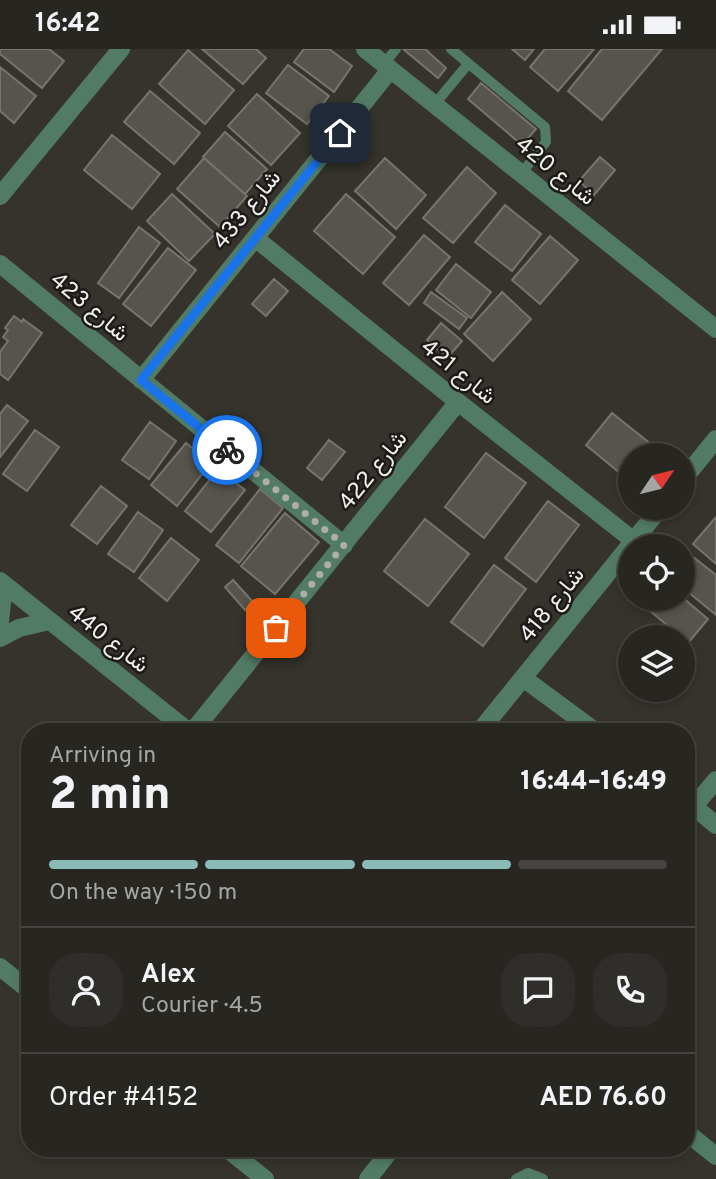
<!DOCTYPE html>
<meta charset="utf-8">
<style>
body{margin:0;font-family:Overpass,Vazirmatn,sans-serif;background:#302e2a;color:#f1f3f6;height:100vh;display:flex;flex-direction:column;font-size:26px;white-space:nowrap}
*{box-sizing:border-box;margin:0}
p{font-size:23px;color:#a5a5a5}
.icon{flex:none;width:38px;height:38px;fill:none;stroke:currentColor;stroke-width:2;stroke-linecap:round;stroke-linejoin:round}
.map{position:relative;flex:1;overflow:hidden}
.drawer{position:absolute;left:21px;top:674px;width:674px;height:434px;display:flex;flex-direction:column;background:#282621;border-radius:28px;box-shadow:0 4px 10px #0003,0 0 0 2px #44433f}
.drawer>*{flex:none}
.needle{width:46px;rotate:55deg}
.tools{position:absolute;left:618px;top:394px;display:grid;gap:14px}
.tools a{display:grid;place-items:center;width:77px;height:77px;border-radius:50%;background:#282621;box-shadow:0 4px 10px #0003,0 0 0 2px #44433f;font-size:35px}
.pin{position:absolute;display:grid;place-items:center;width:60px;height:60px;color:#fff;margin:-30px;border-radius:14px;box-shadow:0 4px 10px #0006}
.courier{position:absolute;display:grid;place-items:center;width:70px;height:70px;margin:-35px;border:5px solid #1a73e8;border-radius:50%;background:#fff;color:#222;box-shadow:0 2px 9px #0007}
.summary em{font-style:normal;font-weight:800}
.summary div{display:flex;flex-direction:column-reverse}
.summary{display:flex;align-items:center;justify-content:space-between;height:119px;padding:0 28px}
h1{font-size:46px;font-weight:800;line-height:52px}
.bar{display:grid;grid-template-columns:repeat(4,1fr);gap:10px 7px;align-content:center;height:84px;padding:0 28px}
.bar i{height:9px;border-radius:5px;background:#44433f}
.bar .current{background:#8bbbb9}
.bar p{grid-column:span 4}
.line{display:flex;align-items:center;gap:18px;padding:0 28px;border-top:2px solid #44433f}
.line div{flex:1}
.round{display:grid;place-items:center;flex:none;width:74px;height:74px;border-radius:28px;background:#302e2a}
.status{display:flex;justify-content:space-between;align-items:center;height:49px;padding:0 35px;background:#282621;direction:ltr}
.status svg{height:19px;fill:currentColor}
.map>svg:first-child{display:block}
</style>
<div class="status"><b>16:42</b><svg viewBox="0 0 49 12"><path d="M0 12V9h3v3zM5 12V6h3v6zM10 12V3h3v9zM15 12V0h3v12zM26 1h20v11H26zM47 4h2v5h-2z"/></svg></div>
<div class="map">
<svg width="716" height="1130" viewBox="0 0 716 1130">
<rect width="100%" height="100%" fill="#35332c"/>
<path fill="#56544d" stroke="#77746d" stroke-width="2" d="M0 0H49L64 12 42 39 0 5Z
M202 0H256L266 9 243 35Z
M304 0H329L352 17 334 43 294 13Z
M403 0H425L446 19 438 29Z
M512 0H534L525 11Z
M545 0H594L558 42 530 18Z
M602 0H662L602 71 568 42Z
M188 1 234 41 205 75 159 35Z
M288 16 329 47 307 75 266 44Z
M0 18 36 47 14 74 0 62Z
M481 34 536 80 522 96 468 50Z
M150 42 200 84 174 115 124 73Z
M257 45 300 84 271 116 228 77Z
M225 83 267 120 245 145 203 108Z
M112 86 160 125 132 160 84 121Z
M600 108 615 121 594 146 579 132Z
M204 109 247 147 220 178 177 140Z
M385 109 426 146 396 180 355 142Z
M467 118 496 144 453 194 423 169Z
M172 145 215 185 189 212 147 172Z
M346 145 395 188 363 225 314 182Z
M505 156 541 185 512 222 475 193Z
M139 178 160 194 119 249 98 234Z
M424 186 450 208 409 256 383 234Z
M550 187 578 211 540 255 512 231Z
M168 199 196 221 151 277 123 255Z
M456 215 491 243 471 269 436 241Z
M274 230 288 242 266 267 252 255Z
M431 243 467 269 459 280 424 254Z
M502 243 531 270 493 312 464 285Z
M14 267 22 273 23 270 42 284 8 331 0 325V303L8 292 3 288 8 281 5 279Z
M441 274 462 292 447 309 427 291Z
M7 356 28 372 0 408V365Z
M612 364 652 396 644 406H630V424L626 429 586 396Z
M150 373 176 392 149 430 122 411Z
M35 381 59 398 27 442 3 425Z
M329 391 345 403 322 431 307 419Z
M186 394 211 414 177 457 151 436Z
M486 404 526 434 484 489 445 458Z
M218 420 245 441 211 483 185 462Z
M101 437 127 457 97 495 71 476Z
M260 440 283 459 239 514 216 496Z
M548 452 579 476 536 533 505 509Z
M138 463 163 481 134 523 108 505Z
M285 464 319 493 275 545 241 517Z
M715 469 716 471V515L693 495Z
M425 470 469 505 428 557 384 522Z
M171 489 199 511 167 552 139 529Z
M692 507 716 526V566L682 538V519Z
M494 516 526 540 483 597 451 573Z
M233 531 253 553 245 561 225 538Z
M682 548 708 570 688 594 648 560 656 550Z"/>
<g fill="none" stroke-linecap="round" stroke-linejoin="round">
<path stroke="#527b65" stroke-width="10" d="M451 0 545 78 546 93 521 125
M384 15 396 0
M434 56 468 15
M516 1130 528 1124 543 1130"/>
<path stroke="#527b65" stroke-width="18" d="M365 0 716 280
M0 147 121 0
M255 189 458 353 634 492
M0 215 344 496
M141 331 390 21
M682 432 716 390
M0 532 188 682
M0 573 4 536
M0 589 19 579 49 572
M523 629 595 682
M193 682 458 353
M480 682 661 458
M686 751 716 776
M694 757 716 731
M0 918 30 942
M686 1083 716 1107
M226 1099 265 1130
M368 1130 392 1099"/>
</g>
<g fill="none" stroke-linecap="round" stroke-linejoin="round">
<path stroke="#afada8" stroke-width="7" stroke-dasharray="0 12.6" d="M227 401 344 496 276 579"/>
<path stroke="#1a73e8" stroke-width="9" d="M227 401 141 331 340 84"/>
</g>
<g text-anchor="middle" stroke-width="5" stroke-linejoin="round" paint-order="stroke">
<g font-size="23" fill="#f1efeb" stroke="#1b1a18">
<text transform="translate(556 121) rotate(39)" y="8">شارع 420</text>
<text transform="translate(246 160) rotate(-51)" y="8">شارع 433</text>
<text transform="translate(90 257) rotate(40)" y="8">شارع 423</text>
<text transform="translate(459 322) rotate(39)" y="8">شارع 421</text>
<text transform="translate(372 421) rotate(-51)" y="8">شارع 422</text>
<text transform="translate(551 555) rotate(-51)" y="8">شارع 418</text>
<text transform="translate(109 589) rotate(38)" y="8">شارع 440</text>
</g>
</g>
</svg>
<div class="tools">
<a><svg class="needle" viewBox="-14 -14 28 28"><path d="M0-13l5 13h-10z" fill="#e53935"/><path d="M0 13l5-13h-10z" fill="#a5a5a5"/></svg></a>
<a><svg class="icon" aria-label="locate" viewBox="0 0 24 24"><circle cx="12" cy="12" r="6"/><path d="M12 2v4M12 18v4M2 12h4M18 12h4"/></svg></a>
<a><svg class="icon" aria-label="layers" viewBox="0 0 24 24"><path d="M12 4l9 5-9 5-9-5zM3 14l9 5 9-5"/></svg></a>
</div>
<div class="pin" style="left:276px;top:579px;background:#ea580c"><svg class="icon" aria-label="bag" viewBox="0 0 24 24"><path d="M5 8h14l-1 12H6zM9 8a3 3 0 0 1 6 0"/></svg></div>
<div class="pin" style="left:340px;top:84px;background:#1f2937"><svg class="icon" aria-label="home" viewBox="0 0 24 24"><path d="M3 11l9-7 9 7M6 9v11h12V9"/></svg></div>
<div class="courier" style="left:227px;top:401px"><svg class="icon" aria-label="bike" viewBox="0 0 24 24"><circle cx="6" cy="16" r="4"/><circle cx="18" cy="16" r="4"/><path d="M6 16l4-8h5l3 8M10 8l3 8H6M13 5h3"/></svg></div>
<section class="drawer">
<div class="summary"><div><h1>2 min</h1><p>Arriving in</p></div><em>16:44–16:49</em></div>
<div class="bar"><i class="current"></i><i class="current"></i><i class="current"></i><i></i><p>On the way · 150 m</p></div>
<div class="line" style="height:126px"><a class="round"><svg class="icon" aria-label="person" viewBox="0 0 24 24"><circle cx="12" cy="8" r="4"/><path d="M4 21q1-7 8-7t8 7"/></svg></a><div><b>Alex</b><p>Courier · 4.5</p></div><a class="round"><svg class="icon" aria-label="chat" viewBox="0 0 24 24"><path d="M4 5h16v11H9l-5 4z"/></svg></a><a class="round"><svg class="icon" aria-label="phone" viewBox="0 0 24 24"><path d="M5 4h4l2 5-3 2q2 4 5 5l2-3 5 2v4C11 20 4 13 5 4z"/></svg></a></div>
<div class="line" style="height:91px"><div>Order #4152</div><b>AED 76.60</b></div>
</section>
</div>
